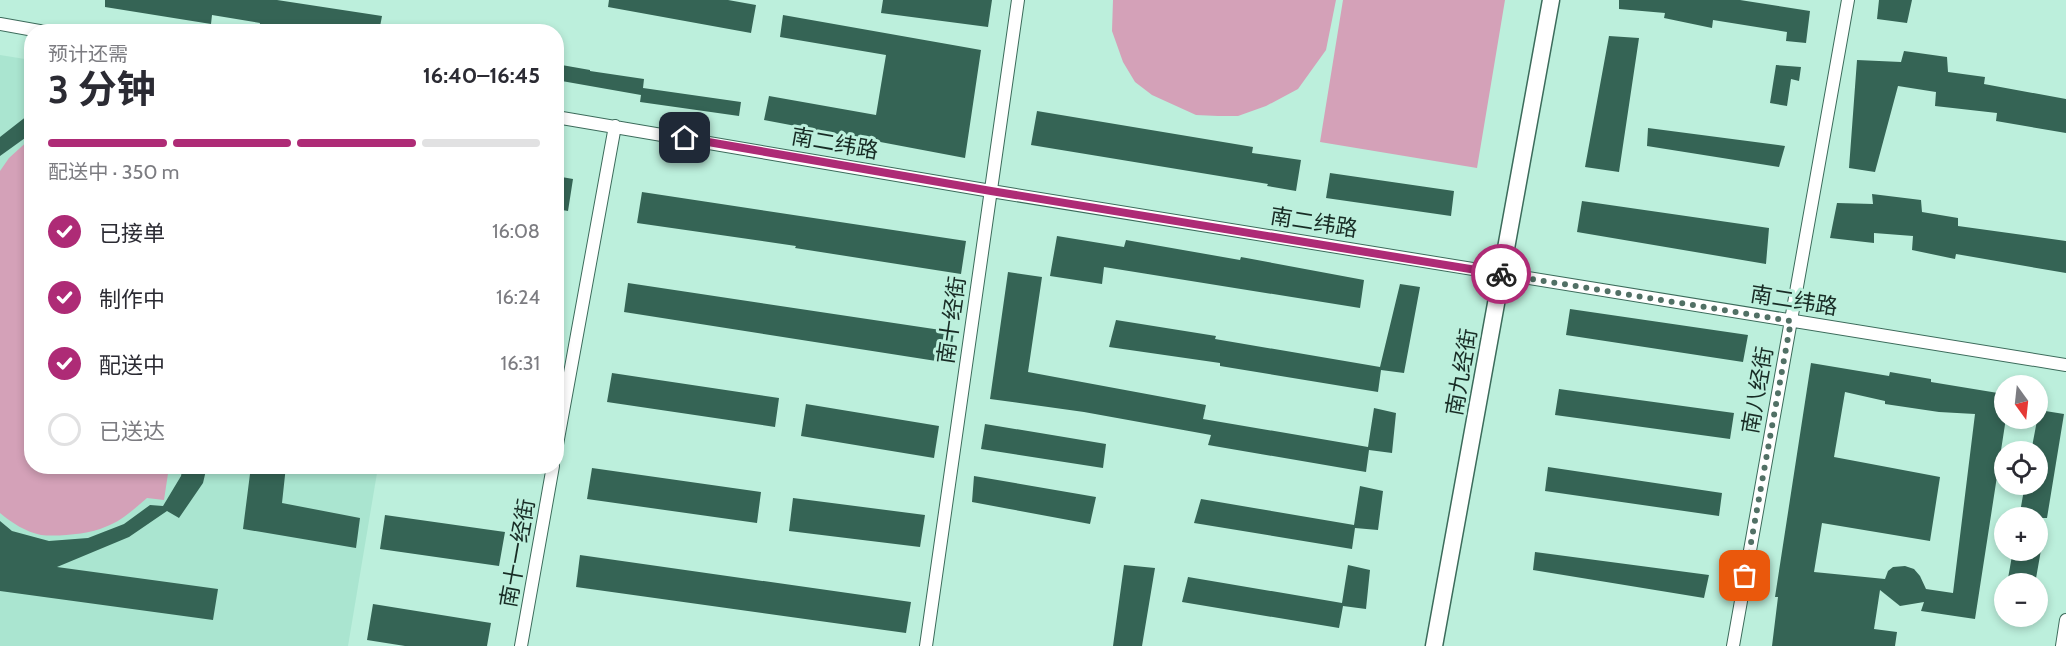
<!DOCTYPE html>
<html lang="zh">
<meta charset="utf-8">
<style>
body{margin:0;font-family:Cabin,"Noto Sans SC",sans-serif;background:#f2f2f3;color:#2b2b33;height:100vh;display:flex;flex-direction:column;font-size:22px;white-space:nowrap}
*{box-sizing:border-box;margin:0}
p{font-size:20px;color:#7c7c81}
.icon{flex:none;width:33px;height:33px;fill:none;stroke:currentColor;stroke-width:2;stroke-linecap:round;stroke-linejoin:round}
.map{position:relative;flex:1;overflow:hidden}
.panel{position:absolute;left:24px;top:24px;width:540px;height:450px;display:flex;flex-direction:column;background:#fff;border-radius:24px;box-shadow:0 3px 9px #0003}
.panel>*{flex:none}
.needle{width:39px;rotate:165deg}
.tools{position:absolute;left:1994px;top:375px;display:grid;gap:12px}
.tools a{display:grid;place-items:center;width:54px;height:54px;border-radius:50%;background:#fff;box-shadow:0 3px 9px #0003;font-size:30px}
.pin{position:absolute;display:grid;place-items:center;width:51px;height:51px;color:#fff;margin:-26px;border-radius:12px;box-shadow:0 3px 9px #0006}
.courier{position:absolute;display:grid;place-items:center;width:60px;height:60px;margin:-30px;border:4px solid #ae2b76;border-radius:50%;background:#fff;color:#222;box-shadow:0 2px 8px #0007}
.summary em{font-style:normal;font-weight:700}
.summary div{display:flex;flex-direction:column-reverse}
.summary{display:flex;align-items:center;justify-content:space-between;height:102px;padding:0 24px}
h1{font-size:39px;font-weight:700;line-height:45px}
.bar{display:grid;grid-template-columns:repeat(4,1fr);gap:9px 6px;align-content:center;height:72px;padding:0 24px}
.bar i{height:8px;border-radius:4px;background:#e1e1e2}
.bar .current{background:#ae2b76}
.bar p{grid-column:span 4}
ol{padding:0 24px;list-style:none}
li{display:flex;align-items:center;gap:18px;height:66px}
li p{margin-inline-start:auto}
li .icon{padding:6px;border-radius:50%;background:#ae2b76;color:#fff;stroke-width:4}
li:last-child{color:#7c7c81}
li i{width:33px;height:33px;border:3px solid #e1e1e2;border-radius:50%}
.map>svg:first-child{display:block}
</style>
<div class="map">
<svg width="2066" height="646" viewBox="0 0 2066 646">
<rect width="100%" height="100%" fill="#bcefdc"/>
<path fill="#aae5d0" d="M0 55 31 60 32 466 378 467 348 646H0Z"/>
<path fill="#d4a1b8" d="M1113 0H1336L1326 50 1298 89 1266 106 1238 116H1218L1196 115 1152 95 1135 82 1123 62 1112 31Z
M1343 0H1505L1477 168 1320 142Z
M31 138 32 466 169 467 164 500 147 498C134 509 122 521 105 527 90 534 57 537 41 535 26 532 12 523 0 513V171L9 158Z"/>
<path fill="#356455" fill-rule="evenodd" d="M105 0H277L382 16 379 32H284L259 28 260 23 212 15 211 24 105 7Z
M609 0H728L756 5 751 33 608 7Z
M883 0H992L988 27 881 13Z
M1619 0H1740L1810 11 1806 43 1786 41 1787 32 1713 20 1712 28 1664 18 1665 13 1619 9Z
M1879 0H1912L1907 23 1877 19Z
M783 15 981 50 965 158 764 120 769 96 876 115 886 55 780 37Z
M1609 36 1639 38 1619 172 1585 167Z
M1904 51 1947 57 1948 72 1985 77 1984 84 2066 99V133L1996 121 1997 113 1935 106 1936 92 1898 86 1875 172 1849 168 1857 60 1901 62Z
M556 64 590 70V71L644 79 643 88 741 102 739 116 640 102 641 95 556 80Z
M1776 65 1801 67 1799 81 1791 79 1787 106 1770 103Z
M1037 111 1253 147 1252 153 1301 160 1296 191 1267 186 1268 184 1031 145Z
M32 112V133L0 156V137Z
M1648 128 1785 146 1779 167 1647 146Z
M1330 173 1454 191 1451 216 1326 198Z
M556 176 573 179 568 211 556 209Z
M642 192 966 241 961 274 795 248 796 246 637 223Z
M1872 194 1921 200 1922 212 1958 218V226L2066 241V273L1956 254 1955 259 1912 250 1913 236 1874 233V243L1830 238 1837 203 1873 204Z
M1582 201 1769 228 1766 264 1577 232Z
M1057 236 1124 247 1126 240 1240 260 1241 257 1364 280 1360 308 1104 267 1102 284 1050 276Z
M1008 272 1042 277 1028 372 1206 405 1203 419 1368 447 1374 408 1396 413 1392 453 1369 450 1366 472 1208 445 1211 435 1084 412 990 399Z
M628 283 954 332 949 363 624 312Z
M1400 284 1420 287 1404 373 1381 370 1378 392 1220 366V363L1109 347 1116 320 1216 336 1215 339 1380 367Z
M1570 309 1748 335 1743 362 1566 335Z
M1811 363 1889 376 1890 372 1931 379V382L2004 394V418H2006L1975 619 1921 611 1924 602 1900 606 1880 590 1874 629 1897 632 1895 646H1772L1778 597H1775ZM1845 392 1885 401V404L1939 412 1975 414 1953 593 1926 589 1920 576 1914 569 1905 566 1893 567 1888 571 1885 579 1814 572 1822 523 1930 541 1940 477 1834 457Z
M612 373 779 398 775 427 607 402Z
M1559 389 1734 413 1730 439 1555 415Z
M806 404 939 426 934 458 801 436Z
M2039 410 2064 414 2047 518H2019L2025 484H2037V452H2031Z
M985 424 1106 444 1103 468 981 449Z
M183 466H207L203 483 179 518 167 511 129 537 57 567 218 589 213 620 0 591V521L12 531 49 541 88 538 124 524 150 505 163 506 181 476Z
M251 466H286L282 503 360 518 356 548 243 529Z
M1548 467 1722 493 1719 516 1545 491Z
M592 468 761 492 757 523 587 499Z
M974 476 1096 497 1090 524 972 502Z
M1360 486 1383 491 1378 530 1355 528 1352 549 1194 523 1201 499 1354 525Z
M793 498 925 515 920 547 789 531Z
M385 515 505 532 499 566 380 549Z
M2013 550H2041L2035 584H2007Z
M1535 552 1709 575 1704 598 1533 570Z
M580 555 911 602 906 633 576 587Z
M1124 565 1155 568 1142 646H1113Z
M1348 565 1370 570 1366 609 1343 606 1339 628 1182 602 1188 577 1342 603Z
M373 604 491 623 487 646H405L367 640Z"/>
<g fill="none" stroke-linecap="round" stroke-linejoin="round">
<g stroke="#3c6b5b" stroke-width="14">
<path id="minor" d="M0 24 45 32
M556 117 991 191 2066 365
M556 450 615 126
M521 646 553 466
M926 646 1018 0
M1733 646 1848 0
M2062 646 2066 620"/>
</g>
<g stroke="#3c6b5b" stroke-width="19">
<path id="secondary" d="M1434 646 1551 0"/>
</g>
<use href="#minor" stroke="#fff" stroke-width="12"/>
<use href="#secondary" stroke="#fff" stroke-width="16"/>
</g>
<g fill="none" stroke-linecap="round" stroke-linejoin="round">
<path stroke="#517065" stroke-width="6" stroke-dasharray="0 10.8" d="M1501 274 1791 321 1745 576"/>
<path stroke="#ae2b76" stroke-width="8" d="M685 138 991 191 1501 274"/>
</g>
<g text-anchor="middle" stroke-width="6" stroke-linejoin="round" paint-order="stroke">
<g font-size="22" fill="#182c25" stroke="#bcefdc">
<text transform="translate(835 143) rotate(10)" y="8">南二纬路</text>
<text transform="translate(1314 222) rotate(9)" y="8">南二纬路</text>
<text transform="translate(1794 300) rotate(9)" y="8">南二纬路</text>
<text transform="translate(951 320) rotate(-82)" y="8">南十经街</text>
<text transform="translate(1461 372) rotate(-80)" y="8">南九经街</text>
<text transform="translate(1757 390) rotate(-80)" y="8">南八经街</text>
<text transform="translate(517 553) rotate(-80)" y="8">南十一经街</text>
</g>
</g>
</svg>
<div class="tools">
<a><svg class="needle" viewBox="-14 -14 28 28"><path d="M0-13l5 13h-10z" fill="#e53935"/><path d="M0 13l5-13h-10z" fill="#7c7c81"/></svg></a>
<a><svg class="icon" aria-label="locate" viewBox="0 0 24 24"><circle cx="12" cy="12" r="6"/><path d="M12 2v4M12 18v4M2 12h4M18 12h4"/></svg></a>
<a>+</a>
<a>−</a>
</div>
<div class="pin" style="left:1745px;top:576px;background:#ea580c"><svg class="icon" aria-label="bag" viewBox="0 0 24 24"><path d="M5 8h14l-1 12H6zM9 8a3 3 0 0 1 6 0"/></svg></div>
<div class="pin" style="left:685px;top:138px;background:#1f2937"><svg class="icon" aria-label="home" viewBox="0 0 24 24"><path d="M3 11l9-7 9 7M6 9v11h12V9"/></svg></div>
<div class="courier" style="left:1501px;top:274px"><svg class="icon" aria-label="bike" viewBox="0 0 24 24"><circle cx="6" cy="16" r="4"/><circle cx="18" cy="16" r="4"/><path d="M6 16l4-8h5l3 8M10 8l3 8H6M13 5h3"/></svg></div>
<section class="panel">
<div class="summary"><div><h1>3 分钟</h1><p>预计还需</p></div><em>16:40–16:45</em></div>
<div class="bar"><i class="current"></i><i class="current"></i><i class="current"></i><i></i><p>配送中 · 350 m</p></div>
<ol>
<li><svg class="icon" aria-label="check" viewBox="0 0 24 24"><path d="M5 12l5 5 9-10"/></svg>已接单<p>16:08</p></li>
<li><svg class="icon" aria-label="check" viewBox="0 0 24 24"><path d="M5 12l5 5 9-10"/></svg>制作中<p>16:24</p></li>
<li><svg class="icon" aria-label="check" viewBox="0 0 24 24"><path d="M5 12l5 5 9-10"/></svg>配送中<p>16:31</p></li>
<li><i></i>已送达</li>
</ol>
</section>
</div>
